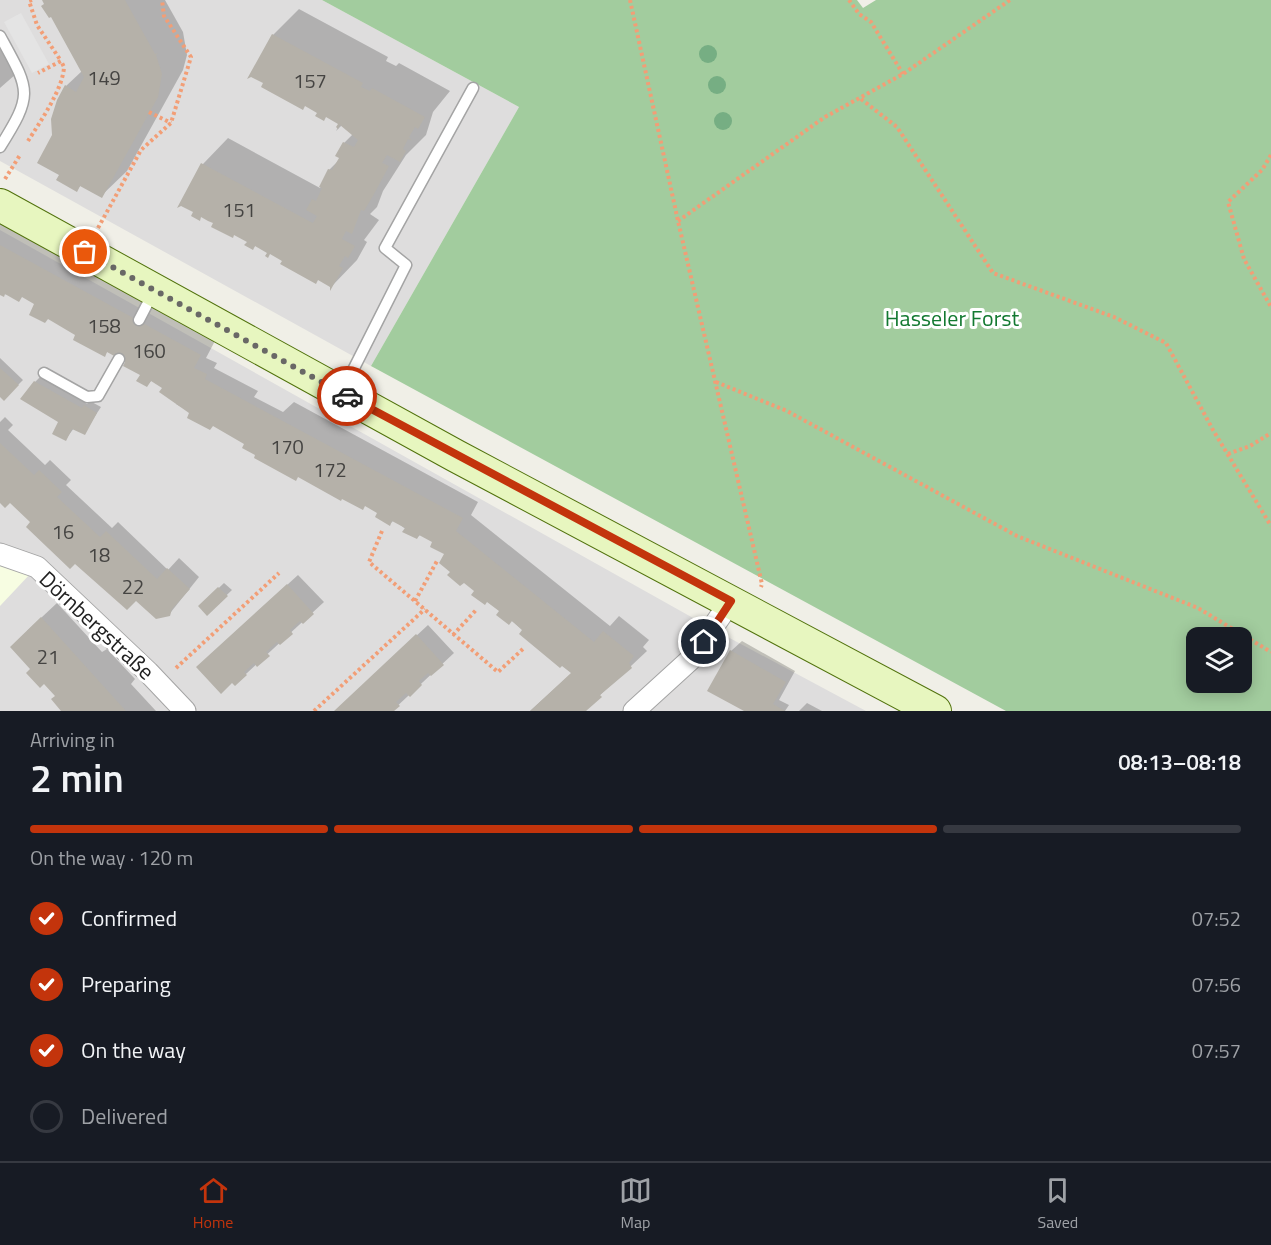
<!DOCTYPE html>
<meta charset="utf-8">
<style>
body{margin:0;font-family:"Titillium Web",sans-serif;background:#242831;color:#f1f3f6;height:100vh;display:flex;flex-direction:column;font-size:22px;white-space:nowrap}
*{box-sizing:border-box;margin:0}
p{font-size:20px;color:#9ea1a6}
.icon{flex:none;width:33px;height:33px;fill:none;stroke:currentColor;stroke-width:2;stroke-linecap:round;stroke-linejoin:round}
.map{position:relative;height:711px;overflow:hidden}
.drawer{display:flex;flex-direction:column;background:#171b24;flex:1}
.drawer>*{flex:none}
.controls{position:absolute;left:1186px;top:627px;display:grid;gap:12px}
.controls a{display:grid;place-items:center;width:66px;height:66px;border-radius:12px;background:#171b24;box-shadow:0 3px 15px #0003;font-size:30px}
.pin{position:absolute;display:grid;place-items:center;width:51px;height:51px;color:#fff;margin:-26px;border:3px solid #fff;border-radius:50%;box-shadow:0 2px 6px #0007}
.courier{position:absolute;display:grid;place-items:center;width:60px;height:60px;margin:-30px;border:4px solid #c3340c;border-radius:50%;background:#fff;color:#222;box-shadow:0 2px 8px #0007}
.headline em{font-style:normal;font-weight:600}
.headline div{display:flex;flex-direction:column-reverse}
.headline{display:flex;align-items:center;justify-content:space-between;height:102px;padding:0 30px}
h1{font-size:39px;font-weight:600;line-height:45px}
.bar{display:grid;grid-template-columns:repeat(4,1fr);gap:9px 6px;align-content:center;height:72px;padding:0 30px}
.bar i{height:8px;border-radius:4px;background:#363941}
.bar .selected{background:#c3340c}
.bar p{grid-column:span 4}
ol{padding:0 30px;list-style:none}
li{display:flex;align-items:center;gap:18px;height:66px}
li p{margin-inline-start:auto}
li .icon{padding:6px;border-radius:50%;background:#c3340c;color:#fff;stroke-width:4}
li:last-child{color:#9ea1a6}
li i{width:33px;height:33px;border:3px solid #363941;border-radius:50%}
.tabs{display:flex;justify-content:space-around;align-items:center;height:84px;border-top:2px solid #363941;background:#171b24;font-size:16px;color:#9ea1a6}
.tabs a{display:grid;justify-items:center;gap:3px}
.tabs .selected{color:#c3340c}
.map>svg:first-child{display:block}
</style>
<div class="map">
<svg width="1271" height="711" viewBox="0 0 1271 711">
<rect width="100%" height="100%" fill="#f0efe7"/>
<path fill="#dedddd" d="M0 0H322L519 107 371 366 0 161Z
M0 230 711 628 866 711H0Z"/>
<path fill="#f7fde2" d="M0 547 32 572 0 606Z"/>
<path fill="#a2cc9e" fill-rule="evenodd" d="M322 0H857L863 8 876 0H1271V711H1006L371 366 519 107ZM1197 638H1242V682H1197Z"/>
<path fill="#e4e4e4" d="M21 13 49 64 32 73 4 22Z"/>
<path fill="#0003" d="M45 0H165L183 32 187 55 183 70 127 171 101 196 81 185 77 190 61 174 52 133 54 114 66 86 82 71Z
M299 9 388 57 386 61 396 66 399 63 450 91 433 112 426 135 406 155 383 191 377 207 370 214 379 220 364 240 367 242 357 260 332 286 256 245 253 248 249 241 181 204 203 164 228 138 320 188 330 169 341 158 344 143 353 134 342 125 336 131 340 123 251 75 273 35Z
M0 45 16 74 0 88Z
M0 221 216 339 206 358 217 363 214 368 258 391 254 397 283 412 294 402 478 502 471 515 610 626 619 616 649 640 643 647 647 651 583 711H530L573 672 452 571 446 553 434 542 421 534 417 538 394 520 390 524 380 512 257 455 246 443 176 404 178 401 164 387 152 380 147 385 142 375 127 361 108 351 104 355 36 303 23 295 0 294Z
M0 358 23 380 4 399 0 395Z
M40 377 87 404 90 401 101 407 84 433 74 428 66 439 60 422 35 382Z
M5 417 13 425 8 430 45 465 50 460 71 480 66 485 112 528 118 522 168 570 179 558 199 577 171 612 136 599 32 522 10 501H0V422Z
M298 575 324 602 235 684 209 656Z
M224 583 232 590 208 613 200 606Z
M57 603 102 652 107 649 135 679 131 684 156 711H63L57 696 32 668 27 631Z
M428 625 454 653 392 711H335Z
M742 641 795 671 779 700 789 705 785 711H747L731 651Z
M807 703 822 711H799Z"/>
<path fill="#b5b1a9" d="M42 0H125L155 54 158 53 156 55 162 74 158 97 102 198 80 186 77 192 56 180 59 175 37 163 52 135 51 119 57 100 65 85 76 92 84 77 51 17 49 18 41 6 44 4Z
M272 34 363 83 361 87 370 91 372 88 425 117 418 129 415 127 409 137 412 141 408 139 403 149 406 151 400 162 387 155 382 163 389 166 374 194 364 211 361 210 352 234 346 231 342 239 355 246 348 258 345 256 339 266 343 268 330 291V287L318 280 316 284 280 264 282 261 270 254 268 258 265 256 267 253 255 246 253 250 244 245 247 242 234 235 233 238 211 227 213 223 208 221 201 217 200 221 191 216 193 212 181 206 177 208 201 163 309 221 313 223 317 216 306 210 312 199 316 201 322 188 319 187 328 169 332 170 339 158 335 156 343 142 354 147 358 140 340 125 338 129 336 127 338 124 326 117 324 121 315 116 317 113 305 106 303 110 261 87 263 83 251 77 247 79Z
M0 245 201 355 194 368 207 374 205 379 463 518 456 531 594 642 603 631 634 656 629 663 632 668 600 695 602 697 586 711H530L571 673 562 666 560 668 519 634 522 630 512 621 509 625 496 615 499 611 487 602 485 605 471 595 474 591 464 583 460 586 447 575 450 572 439 563 444 554 430 547 432 542 419 535 417 539 402 532 405 528 392 521 390 526 375 517 377 513 365 506 363 510 342 499 341 501 298 477 296 481 254 458 255 455 242 448 244 444 213 426 210 430 187 418 189 413 159 392 162 388 151 381 147 387 136 381 140 375 123 366 125 362 107 352 105 357 73 340 75 335 48 319 45 323 29 315 34 304 22 297 19 302 5 294 4 297 0 295Z
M0 368 19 385 4 401 0 397Z
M34 381 82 408 84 405 97 413 85 435 72 429 66 441 52 434 58 422 20 399Z
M0 443 34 475 39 470 62 492 57 497 100 537 106 531 157 579 167 568 190 589 172 609 170 616 156 619 136 601 127 610 75 564 70 569 26 527 30 522 10 503 5 508 0 503Z
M287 584 314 614 303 624 300 621 290 630 293 634 280 645 277 642 266 652 270 656 257 667 254 663 244 672 247 675 235 686 232 683 221 694 196 667Z
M218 587 228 596 207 616 198 606Z
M41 617 116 700 126 711H61L51 699 55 696 44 684 40 688 26 673 30 669 10 647Z
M416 634 444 665 431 676 428 673 419 681 422 685 410 697 406 693 396 702 400 706 394 711H334Z
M730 650 786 682 773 704 785 711H744L707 691Z"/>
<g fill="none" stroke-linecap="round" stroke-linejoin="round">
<g stroke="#a4a4a4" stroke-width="13">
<path id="service" d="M0 36C30 91 34 93 0 147
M139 320 153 293
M44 373 87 397 98 396 119 359
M343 390 406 265 385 248 473 88"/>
</g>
<g stroke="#a4a4a4" stroke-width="23">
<path id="minor" d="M0 554 37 567 148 672 185 711
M634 711 690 660 731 601"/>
</g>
<g stroke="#51720c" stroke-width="34">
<path id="secondary" d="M0 205 456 456 935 711"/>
</g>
<path stroke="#f29e76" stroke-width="4" stroke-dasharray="3 3" stroke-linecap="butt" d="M32 0 29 1 37 25 61 61
M630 0 678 221 762 584 761 587
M849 0 859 14 871 22 903 74
M861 99 897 127 993 273 1114 317 1166 343 1213 430 1271 526
M149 112 171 123
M28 141C40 122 63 89 64 67L61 61 38 73
M1271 155 1262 170 1228 202 1244 259 1271 307
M5 179 20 155
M678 221 825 117 903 74 1010 0
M98 228 141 150 171 123 191 57 164 16 162 0
M716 382 787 411 1017 536 1198 608 1271 652
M1228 454 1250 446 1271 433
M382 531 369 562 498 672 524 648
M415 601 437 561
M453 635 477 609
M176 668 279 573
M314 711 425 609"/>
<use href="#service" stroke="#fff" stroke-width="10"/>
<use href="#minor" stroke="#fff" stroke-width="21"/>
<use href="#secondary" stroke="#e7f6bf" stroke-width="32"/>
</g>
<g fill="#76ae83">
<circle cx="708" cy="54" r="9"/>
<circle cx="717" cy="85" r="9"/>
<circle cx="723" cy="121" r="9"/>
</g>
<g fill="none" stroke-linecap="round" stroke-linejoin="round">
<path stroke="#696866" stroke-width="6" stroke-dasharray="0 10.8" d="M85 252 347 396"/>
<path stroke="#c3340c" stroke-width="8" d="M347 396 731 601 704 642"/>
</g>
<g text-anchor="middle" stroke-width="6" stroke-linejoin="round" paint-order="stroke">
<g font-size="20" fill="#454442">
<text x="104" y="85">149</text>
<text x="310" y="88">157</text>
<text x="239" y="217">151</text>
<text x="104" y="333">158</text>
<text x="149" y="358">160</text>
<text x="287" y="454">170</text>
<text x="330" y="477">172</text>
<text x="63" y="539">16</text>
<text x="99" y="562">18</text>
<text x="133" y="594">22</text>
<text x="48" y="664">21</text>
</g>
<g font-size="22" fill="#137931" stroke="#fff">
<text x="952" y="326">Hasseler Forst</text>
</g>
<g font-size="22" fill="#202020" stroke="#fff">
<text transform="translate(97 625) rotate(43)" y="8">Dörnbergstraße</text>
</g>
</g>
</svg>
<div class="controls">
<a><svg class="icon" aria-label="layers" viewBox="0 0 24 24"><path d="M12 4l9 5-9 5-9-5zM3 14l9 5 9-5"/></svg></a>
</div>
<div class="pin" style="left:85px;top:252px;background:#ea580c"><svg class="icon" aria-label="bag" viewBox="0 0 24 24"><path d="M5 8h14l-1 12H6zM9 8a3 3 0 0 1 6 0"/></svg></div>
<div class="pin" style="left:704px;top:642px;background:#1f2937"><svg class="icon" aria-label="home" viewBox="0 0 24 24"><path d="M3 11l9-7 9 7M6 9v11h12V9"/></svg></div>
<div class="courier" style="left:347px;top:396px"><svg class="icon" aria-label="car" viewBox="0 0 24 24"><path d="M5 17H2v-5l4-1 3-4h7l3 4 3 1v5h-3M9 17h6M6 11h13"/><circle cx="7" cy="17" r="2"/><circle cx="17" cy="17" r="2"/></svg></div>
</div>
<section class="drawer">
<div class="headline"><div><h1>2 min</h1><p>Arriving in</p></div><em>08:13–08:18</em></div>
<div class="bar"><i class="selected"></i><i class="selected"></i><i class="selected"></i><i></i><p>On the way · 120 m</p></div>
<ol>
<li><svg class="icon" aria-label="check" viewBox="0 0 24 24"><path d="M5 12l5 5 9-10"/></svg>Confirmed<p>07:52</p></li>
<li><svg class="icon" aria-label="check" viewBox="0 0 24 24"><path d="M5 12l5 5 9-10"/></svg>Preparing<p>07:56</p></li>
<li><svg class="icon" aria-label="check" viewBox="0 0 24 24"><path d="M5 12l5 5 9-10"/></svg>On the way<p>07:57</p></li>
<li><i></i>Delivered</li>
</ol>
</section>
<nav class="tabs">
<a class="selected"><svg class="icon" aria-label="home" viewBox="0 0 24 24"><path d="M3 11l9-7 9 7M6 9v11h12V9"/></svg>Home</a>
<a><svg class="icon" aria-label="map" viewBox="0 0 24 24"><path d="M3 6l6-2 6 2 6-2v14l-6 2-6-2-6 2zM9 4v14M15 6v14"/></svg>Map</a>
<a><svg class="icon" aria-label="saved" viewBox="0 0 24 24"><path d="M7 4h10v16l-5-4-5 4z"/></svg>Saved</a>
</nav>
